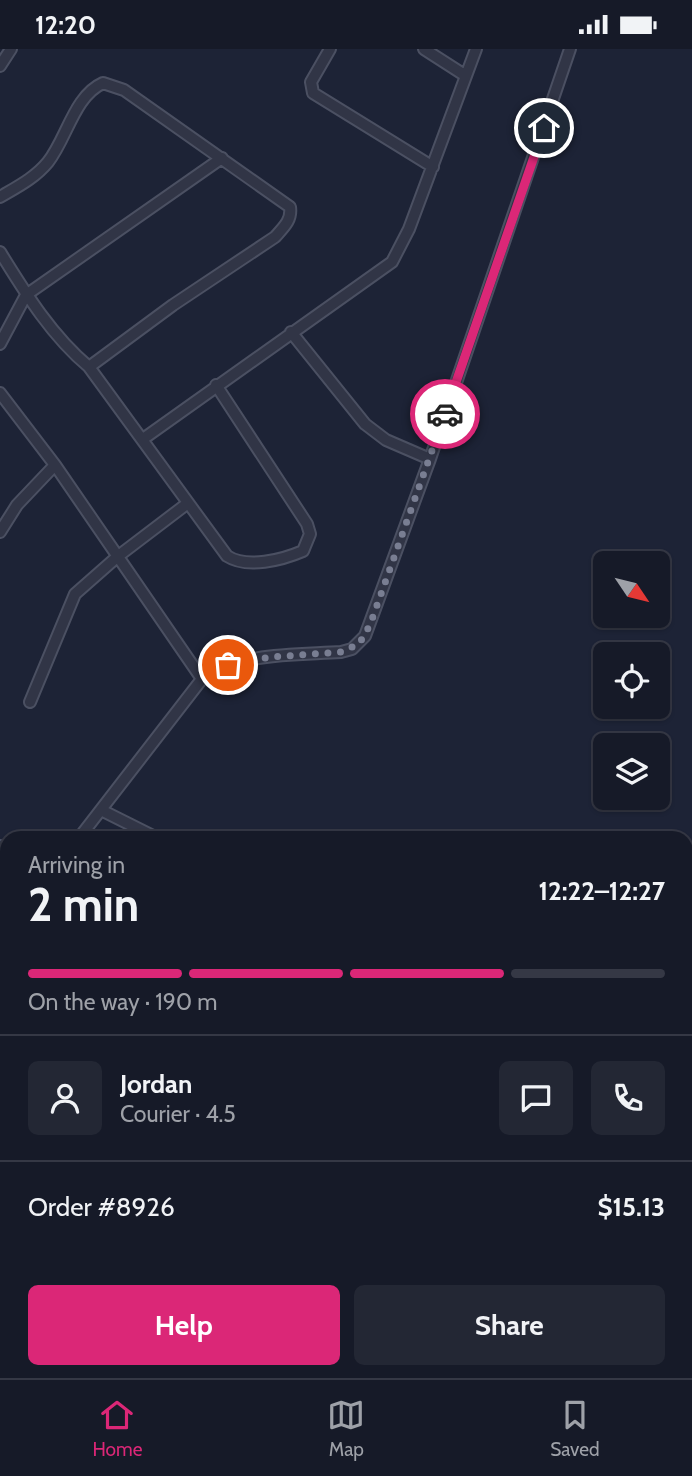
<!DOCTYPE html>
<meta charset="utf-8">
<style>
body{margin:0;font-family:Cabin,sans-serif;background:#232734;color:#f1f3f6;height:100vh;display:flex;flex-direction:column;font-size:26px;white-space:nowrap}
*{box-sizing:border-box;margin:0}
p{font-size:23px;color:#9ea1a8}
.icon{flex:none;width:38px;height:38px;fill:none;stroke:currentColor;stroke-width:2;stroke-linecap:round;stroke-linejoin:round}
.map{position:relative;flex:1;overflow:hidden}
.details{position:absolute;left:0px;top:782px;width:693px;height:548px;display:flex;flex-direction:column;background:#161a28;border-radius:21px 21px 0 0;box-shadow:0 2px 5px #0004,0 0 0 2px #353845}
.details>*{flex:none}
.needle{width:46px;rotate:125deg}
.controls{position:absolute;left:593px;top:502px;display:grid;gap:14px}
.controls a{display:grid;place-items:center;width:77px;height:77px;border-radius:10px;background:#161a28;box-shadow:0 2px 5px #0004,0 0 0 2px #353845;font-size:35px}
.pin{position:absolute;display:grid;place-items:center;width:60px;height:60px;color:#fff;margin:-30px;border:4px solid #fff;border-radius:50%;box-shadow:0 2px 7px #0007}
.courier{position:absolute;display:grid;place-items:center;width:70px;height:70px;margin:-35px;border:5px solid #db2777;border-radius:50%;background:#fff;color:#222;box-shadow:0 2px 9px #0007}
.summary em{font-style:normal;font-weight:700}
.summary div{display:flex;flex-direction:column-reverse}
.summary{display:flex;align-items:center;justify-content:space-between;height:119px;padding:0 28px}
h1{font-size:46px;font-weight:700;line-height:52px}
.bar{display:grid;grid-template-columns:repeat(4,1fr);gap:10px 7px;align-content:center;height:84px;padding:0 28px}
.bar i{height:9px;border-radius:5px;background:#353845}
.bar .on{background:#db2777}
.bar p{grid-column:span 4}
.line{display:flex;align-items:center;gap:18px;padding:0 28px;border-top:2px solid #353845}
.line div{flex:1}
.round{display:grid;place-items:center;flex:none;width:74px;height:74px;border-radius:10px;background:#232734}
.cta{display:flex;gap:14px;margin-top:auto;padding:14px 28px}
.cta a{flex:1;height:80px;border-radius:10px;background:#db2777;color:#fff;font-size:28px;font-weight:700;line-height:80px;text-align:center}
.cta a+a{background:#232734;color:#f1f3f6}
.status{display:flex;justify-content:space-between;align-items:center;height:49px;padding:0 35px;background:#161a28;direction:ltr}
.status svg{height:19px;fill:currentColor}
.dock{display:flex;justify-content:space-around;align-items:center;height:98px;border-top:2px solid #353845;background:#161a28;font-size:19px;color:#9ea1a8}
.dock a{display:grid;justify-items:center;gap:4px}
.dock .on{color:#db2777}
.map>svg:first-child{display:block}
</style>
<div class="status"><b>12:20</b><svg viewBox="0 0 49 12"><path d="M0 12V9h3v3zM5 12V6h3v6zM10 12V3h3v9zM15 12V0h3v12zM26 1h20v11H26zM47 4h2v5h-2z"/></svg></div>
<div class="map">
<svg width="692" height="1329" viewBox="0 0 692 1329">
<rect width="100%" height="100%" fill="#1d2336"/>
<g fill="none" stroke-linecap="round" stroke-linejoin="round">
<g stroke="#4b5062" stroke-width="14">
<path id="street" d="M330 0 311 33 313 44 433 118
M424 0 466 27
M0 17 11 0
M0 148C17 138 35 129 48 113 67 89 74 47 103 34L124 41 290 158C292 171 284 178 275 188L173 256 89 318
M0 203C26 245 51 286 89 318L227 507C247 520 282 511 303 502L310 485 307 475 216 336
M291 283 365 375 386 391 430 410
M0 295 26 246 222 109
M0 344 55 416 202 630
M143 390 392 213 409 180 476 0
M0 483 17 456 55 416
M30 653 75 545 117 508 188 454
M101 761 157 789
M79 789 202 630C242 603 294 606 341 603L352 600 365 587 430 410 570 0
M0 797 7 802
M686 864 692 865
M0 893 7 884
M0 995 7 999
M686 1028 692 1022
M0 1060 7 1063
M0 1197 7 1205
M692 1282V1296
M92 1323 96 1329
M120 1329 123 1323
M223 1329 225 1323
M415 1329 420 1323
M550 1329 553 1323
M634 1329 637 1323"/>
</g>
<use href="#street" stroke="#313546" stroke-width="10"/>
</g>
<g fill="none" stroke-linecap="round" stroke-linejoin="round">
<path stroke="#797e92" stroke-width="7" stroke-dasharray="0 12.6" d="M228 616 271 608 341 603 359 595 370 576 445 365"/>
<path stroke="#db2777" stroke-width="9" d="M445 365 544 79"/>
</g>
</svg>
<div class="controls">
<a><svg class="needle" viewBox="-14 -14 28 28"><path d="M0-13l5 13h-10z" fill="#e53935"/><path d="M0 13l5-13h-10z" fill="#9ea1a8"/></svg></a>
<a><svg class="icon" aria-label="locate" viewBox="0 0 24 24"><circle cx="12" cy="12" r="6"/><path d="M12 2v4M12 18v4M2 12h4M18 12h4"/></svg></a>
<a><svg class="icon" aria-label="layers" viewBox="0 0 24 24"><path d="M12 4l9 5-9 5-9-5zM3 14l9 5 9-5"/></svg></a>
</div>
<div class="pin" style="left:228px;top:616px;background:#ea580c"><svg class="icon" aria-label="bag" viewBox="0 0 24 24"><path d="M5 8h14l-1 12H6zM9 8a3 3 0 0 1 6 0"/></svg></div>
<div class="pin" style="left:544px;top:79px;background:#1f2937"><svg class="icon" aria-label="home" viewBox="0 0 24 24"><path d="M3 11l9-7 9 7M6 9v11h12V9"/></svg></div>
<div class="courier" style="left:445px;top:365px"><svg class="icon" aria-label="car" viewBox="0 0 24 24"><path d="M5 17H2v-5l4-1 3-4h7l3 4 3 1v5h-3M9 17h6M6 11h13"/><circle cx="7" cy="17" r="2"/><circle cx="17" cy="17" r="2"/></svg></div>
<section class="details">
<div class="summary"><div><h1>2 min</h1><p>Arriving in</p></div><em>12:22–12:27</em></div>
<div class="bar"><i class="on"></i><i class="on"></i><i class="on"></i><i></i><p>On the way · 190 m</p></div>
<div class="line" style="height:126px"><a class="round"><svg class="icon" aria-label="person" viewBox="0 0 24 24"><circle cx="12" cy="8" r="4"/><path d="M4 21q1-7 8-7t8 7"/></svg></a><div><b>Jordan</b><p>Courier · 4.5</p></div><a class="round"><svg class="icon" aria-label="chat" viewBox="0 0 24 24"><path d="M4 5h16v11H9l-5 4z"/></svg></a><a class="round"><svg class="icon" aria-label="phone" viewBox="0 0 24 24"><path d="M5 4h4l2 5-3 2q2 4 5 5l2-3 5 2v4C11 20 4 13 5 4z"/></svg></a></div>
<div class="line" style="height:91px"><div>Order #8926</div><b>$15.13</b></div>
<div class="cta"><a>Help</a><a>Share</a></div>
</section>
</div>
<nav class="dock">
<a class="on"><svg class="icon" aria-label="home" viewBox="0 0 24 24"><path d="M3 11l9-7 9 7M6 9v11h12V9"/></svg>Home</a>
<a><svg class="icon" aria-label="map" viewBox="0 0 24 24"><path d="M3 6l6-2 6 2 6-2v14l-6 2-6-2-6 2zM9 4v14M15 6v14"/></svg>Map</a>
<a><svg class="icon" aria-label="saved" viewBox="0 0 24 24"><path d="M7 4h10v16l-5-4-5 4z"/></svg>Saved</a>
</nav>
